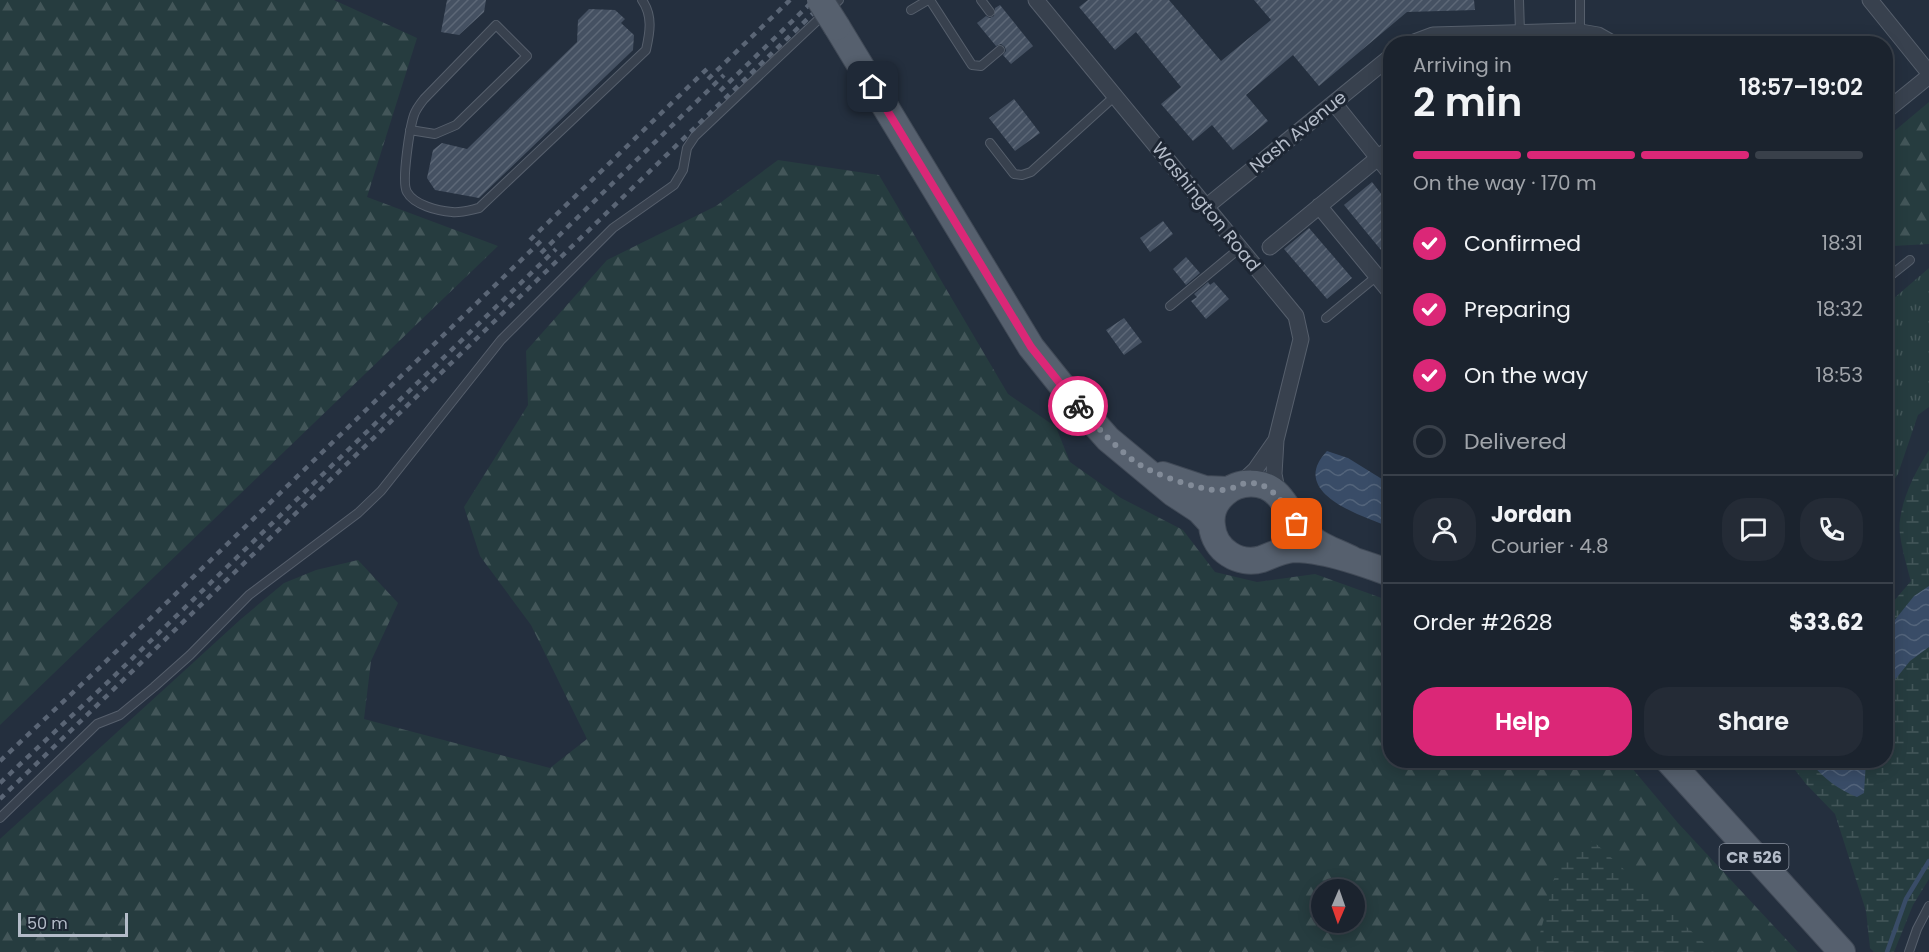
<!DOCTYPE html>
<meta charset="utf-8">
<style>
body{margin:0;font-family:Poppins,sans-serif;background:#242b36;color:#f1f3f6;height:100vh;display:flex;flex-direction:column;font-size:22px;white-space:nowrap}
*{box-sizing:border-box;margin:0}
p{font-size:20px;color:#a0a4aa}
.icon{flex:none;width:33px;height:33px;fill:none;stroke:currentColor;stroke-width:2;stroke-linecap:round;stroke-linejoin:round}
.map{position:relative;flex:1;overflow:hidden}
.panel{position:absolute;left:1383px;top:36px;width:510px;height:732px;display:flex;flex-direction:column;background:#1b232e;border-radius:24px;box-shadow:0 3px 15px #0003,0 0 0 2px #39404a}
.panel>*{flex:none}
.needle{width:39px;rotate:182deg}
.tools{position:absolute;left:1311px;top:879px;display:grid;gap:12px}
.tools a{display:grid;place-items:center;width:54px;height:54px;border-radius:50%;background:#1b232e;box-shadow:0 3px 15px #0003,0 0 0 2px #39404a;font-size:30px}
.scale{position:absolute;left:18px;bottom:15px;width:110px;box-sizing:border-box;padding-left:6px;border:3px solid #b4bcc9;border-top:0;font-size:16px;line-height:21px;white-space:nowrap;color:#b4bcc9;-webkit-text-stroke:4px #1d2633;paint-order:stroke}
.pin{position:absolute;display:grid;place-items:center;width:51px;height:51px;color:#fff;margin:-26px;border-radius:12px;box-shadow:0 3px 9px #0006}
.courier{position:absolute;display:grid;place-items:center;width:60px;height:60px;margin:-30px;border:4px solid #db2777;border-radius:50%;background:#fff;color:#222;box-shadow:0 2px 8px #0007}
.head em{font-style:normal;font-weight:600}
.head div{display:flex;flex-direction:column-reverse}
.head{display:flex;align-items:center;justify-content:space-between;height:102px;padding:0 30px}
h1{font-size:39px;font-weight:600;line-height:45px}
.bar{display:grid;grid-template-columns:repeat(4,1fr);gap:9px 6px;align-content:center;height:72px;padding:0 30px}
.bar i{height:8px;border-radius:4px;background:#39404a}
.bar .current{background:#db2777}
.bar p{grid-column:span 4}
.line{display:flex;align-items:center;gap:15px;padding:0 30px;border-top:2px solid #39404a}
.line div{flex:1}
.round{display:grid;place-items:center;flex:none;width:63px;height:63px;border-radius:24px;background:#242b36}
ol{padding:0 30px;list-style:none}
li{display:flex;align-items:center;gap:18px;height:66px}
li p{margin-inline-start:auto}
li .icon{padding:6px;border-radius:50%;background:#db2777;color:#fff;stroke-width:4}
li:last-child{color:#a0a4aa}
li i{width:33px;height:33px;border:3px solid #39404a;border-radius:50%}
.button{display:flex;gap:12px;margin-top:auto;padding:12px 30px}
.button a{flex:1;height:69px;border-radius:24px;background:#db2777;color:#fff;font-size:24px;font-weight:600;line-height:69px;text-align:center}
.button a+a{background:#242b36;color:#f1f3f6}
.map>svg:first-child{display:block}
</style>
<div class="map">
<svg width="1929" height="952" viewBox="0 0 1929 952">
<defs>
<pattern id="grass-tufts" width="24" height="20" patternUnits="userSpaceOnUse" patternTransform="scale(1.5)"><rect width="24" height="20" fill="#263c3f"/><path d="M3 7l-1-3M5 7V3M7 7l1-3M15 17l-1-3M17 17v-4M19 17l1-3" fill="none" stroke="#435659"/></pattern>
<pattern id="forest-firs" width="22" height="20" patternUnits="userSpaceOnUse" patternTransform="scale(1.5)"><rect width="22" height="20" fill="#263c3f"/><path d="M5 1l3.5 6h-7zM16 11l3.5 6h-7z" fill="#435659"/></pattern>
<pattern id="wetland-marsh" width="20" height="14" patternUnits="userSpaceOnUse" patternTransform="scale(1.5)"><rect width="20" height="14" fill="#263c3f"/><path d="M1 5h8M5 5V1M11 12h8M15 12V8" fill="none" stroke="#435659"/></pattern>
<pattern id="water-waves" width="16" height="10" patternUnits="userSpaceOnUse" patternTransform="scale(1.5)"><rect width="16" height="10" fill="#394c67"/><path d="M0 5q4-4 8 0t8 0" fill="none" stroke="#53647b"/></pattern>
<pattern id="building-hatch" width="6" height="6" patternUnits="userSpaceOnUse" patternTransform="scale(1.5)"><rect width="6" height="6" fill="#455162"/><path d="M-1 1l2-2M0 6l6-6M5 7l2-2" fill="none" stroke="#5d6877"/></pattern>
</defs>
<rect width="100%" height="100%" fill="#242f3e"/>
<path fill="url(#grass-tufts)" d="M1929 268V407L1918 415 1898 474 1886 492V305Z"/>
<path fill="url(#forest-firs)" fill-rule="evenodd" d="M0 0H334L417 38 367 197 498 246 0 725Z
M1929 102V244L1893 246 1886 252V138Z
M778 160 879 175 1008 394 1056 427 1070 462 1121 498 1183 530 1215 572 1257 582 1315 574 1390 601V760L1626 761 1678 823 1798 952H0V839L241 619 284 583 316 570 358 560 398 603 371 661 364 719 550 768 587 739 531 625 480 556 464 507 528 405 526 351 607 260 716 206ZM1322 890H1354V922H1322Z"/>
<path fill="url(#wetland-marsh)" d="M1929 450V879L1913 905 1894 952H1874L1870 948 1866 911 1835 814 1806 784 1788 761 1886 760V614L1893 602 1911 581C1907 567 1897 533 1900 520 1903 495 1916 471 1929 450Z
M1593 841 1714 952H1535L1561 855Z"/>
<path fill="url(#water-waves)" d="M1327 451 1348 458 1390 484V527C1362 516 1287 493 1327 451Z
M1929 586V647L1910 661 1886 691V631L1914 596Z
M1810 761H1866L1864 793 1857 797C1839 790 1821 777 1810 761Z"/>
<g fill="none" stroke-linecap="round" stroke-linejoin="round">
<path stroke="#394c67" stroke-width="4.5" d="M1887 952 1906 899 1929 861"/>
</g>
<path fill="url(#building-hatch)" d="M447 0H486L484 12 459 35 441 32Z
M1088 0H1169L1221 61 1271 20 1254 0H1474L1475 10 1407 12 1319 86 1293 55 1246 95 1268 121 1233 150 1212 125 1193 141 1161 104 1181 87 1136 32 1115 50 1079 7Z
M1000 5 1033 46 1011 64 1003 55 1006 51 1005 47 1001 44 996 46 977 23 986 16 990 18 994 16 995 8Z
M589 9 615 10 625 19 621 23 634 35 633 50 479 198 435 190 427 178 433 150 442 143 467 149 577 42 578 20Z
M1014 99 1040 133 1015 151 989 118Z
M1372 182 1390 205V261L1344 205Z
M1163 221 1173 234 1150 252 1140 238Z
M1309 228 1352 278 1327 299 1284 249Z
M1186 257 1200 273 1186 285 1173 269Z
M1208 282 1210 285 1214 282 1229 299 1206 319 1191 301 1197 297 1194 294Z
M1124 318 1142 342 1124 355 1106 330Z"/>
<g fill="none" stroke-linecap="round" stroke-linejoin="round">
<g stroke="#565f6c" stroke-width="10">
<path id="lane" d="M930 0 972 65 981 66 1000 50
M981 0 990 12
M1519 0 1520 32
M1580 0V32
M911 10 928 0
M410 130 435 134 456 125 527 56 496 25 424 99C420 104 416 109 414 115 410 127 401 182 407 192 414 205 438 211 452 212 461 213 470 210 479 208L646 50C650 32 653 16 642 0
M990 143 1014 174 1022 175 1031 172 1115 96
M1886 279 1910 260
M1170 306 1240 248
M1326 318 1377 276
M0 818 97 724 120 715 154 687 190 655 249 595 358 513 381 491 501 340 613 228 674 185 683 170 687 148 695 136 839 0
M1909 952 1917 929 1929 906"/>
</g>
<g stroke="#565f6c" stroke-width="17">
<path id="street" d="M1036 0 1296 316 1301 339 1276 440 1274 474 1278 495
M1870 0 1929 73
M1409 44 1433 35 1575 31 1598 35 1614 44
M1334 103 1390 173
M1886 111 1929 76
M1319 206 1390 292
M1206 207 1390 57
M1270 247 1390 148
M1240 484 1255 470 1276 440"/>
</g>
<g stroke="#414a57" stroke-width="28">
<path id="primary" d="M837 27 1031 347 1071 397 1108 439 1173 493 1199 510 1211 523
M1163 475 1205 489 1228 490
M1353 560C1340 553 1323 548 1312 539 1296 527 1291 509 1278 495 1264 480 1239 480 1224 494 1215 502 1210 513 1212 526 1214 550 1239 566 1262 559 1272 555 1282 550 1293 549 1301 549 1312 550 1320 552 1344 556 1368 565 1390 573
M1668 760 1842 952"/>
</g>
<use href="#lane" stroke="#38414e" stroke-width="8"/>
<use href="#street" stroke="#38414e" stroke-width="15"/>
<use href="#primary" stroke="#56606e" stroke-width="26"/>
<path stroke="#5a6575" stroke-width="4.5" stroke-dasharray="6 6" stroke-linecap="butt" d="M708 79 790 0
M720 91 814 0
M530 240 711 65
M541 253 724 75
M0 761 98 669 544 238
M0 783 109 681 556 249
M0 799 827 0"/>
<g stroke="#414a57" stroke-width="28" stroke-linecap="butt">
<path id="primary-bridge" d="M820 0 837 27"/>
</g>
<use href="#primary-bridge" stroke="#56606e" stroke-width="26"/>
</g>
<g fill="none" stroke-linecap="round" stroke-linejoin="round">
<path stroke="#828b98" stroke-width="6" stroke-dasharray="0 10.8" d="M1078 406C1096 425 1113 445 1134 461 1151 473 1181 483 1202 488 1209 490 1222 491 1229 489 1234 488 1237 485 1242 484 1271 478 1283 504 1297 524"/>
<path stroke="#db2777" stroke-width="8" d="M873 87 1031 347 1078 406"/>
</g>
<g text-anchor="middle" stroke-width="6" stroke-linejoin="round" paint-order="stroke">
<rect fill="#1d2633" stroke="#878f9c" stroke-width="1.5" x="1719.5" y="844" width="69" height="26" rx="4.5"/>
<g font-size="16" font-weight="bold" fill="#b4bcc9">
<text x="1754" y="863">CR 526</text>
</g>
<g font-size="18" fill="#b4bcc9" stroke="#1d2633">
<text transform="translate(1298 132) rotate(-39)" y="6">Nash Avenue</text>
<text transform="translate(1206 207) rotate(51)" y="6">Washington Road</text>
</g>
</g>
</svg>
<div class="tools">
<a><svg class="needle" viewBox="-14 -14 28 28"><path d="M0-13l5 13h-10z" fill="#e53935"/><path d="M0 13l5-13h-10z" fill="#a0a4aa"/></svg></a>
</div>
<div class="scale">50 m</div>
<div class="pin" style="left:1297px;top:524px;background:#ea580c"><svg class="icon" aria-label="bag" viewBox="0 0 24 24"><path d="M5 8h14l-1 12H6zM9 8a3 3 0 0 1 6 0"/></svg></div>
<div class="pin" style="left:873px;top:87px;background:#1f2937"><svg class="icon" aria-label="home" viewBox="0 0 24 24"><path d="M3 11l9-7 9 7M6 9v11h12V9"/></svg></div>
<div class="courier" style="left:1078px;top:406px"><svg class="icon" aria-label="bike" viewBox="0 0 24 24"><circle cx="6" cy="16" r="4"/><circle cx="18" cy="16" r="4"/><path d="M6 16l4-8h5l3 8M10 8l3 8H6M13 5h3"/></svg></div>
<section class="panel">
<div class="head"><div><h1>2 min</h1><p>Arriving in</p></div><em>18:57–19:02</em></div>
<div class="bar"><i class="current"></i><i class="current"></i><i class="current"></i><i></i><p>On the way · 170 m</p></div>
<ol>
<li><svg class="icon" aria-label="check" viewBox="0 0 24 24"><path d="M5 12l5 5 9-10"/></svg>Confirmed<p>18:31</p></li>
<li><svg class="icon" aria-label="check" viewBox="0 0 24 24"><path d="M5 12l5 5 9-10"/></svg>Preparing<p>18:32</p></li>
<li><svg class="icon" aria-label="check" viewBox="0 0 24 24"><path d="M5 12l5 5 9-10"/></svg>On the way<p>18:53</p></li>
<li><i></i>Delivered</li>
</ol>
<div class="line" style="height:108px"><a class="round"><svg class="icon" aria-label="person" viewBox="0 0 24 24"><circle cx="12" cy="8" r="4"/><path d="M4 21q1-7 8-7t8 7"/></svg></a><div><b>Jordan</b><p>Courier · 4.8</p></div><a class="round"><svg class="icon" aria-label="chat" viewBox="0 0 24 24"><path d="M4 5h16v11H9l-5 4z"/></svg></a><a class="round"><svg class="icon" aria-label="phone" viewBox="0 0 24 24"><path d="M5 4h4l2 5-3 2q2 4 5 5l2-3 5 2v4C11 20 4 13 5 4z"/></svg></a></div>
<div class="line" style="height:78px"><div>Order #2628</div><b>$33.62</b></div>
<div class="button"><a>Help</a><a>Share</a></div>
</section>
</div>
